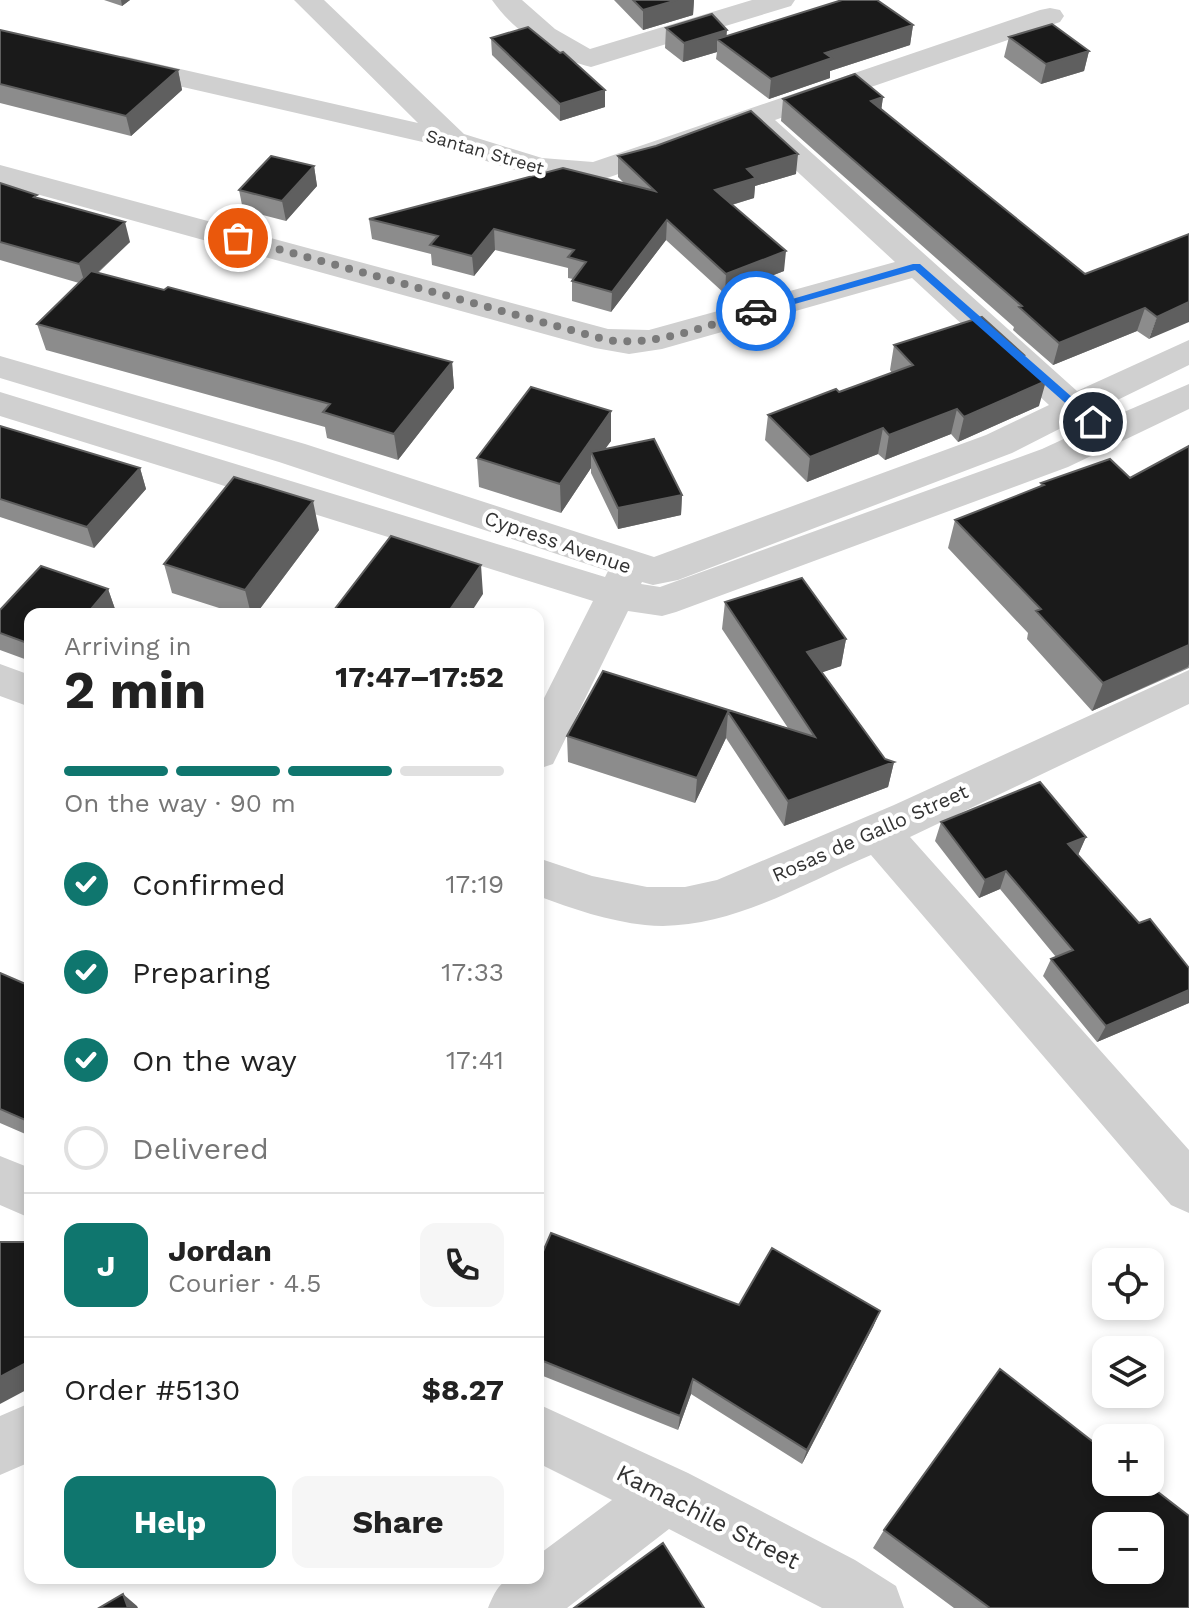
<!DOCTYPE html>
<meta charset="utf-8">
<style>
body{margin:0;font-family:"Work Sans",sans-serif;background:#f6f6f6;color:#222;height:100vh;display:flex;flex-direction:column;font-size:30px;white-space:nowrap}
*{box-sizing:border-box;margin:0}
p{font-size:26px;color:#767676}
.icon{flex:none;width:44px;height:44px;fill:none;stroke:currentColor;stroke-width:2;stroke-linecap:round;stroke-linejoin:round}
.map{position:relative;flex:1;overflow:hidden}
.side{position:absolute;left:24px;top:608px;width:520px;height:976px;display:flex;flex-direction:column;background:#fff;border-radius:16px;box-shadow:0 4px 12px #0003}
.side>*{flex:none}
.buttons{position:absolute;left:1092px;top:1248px;display:grid;gap:16px}
.buttons a{display:grid;place-items:center;width:72px;height:72px;border-radius:16px;background:#fff;box-shadow:0 4px 12px #0003;font-size:40px}
.pin{position:absolute;display:grid;place-items:center;width:68px;height:68px;color:#fff;margin:-34px;border:4px solid #fff;border-radius:50%;box-shadow:0 2px 8px #0007}
.courier{position:absolute;display:grid;place-items:center;width:80px;height:80px;margin:-40px;border:6px solid #1a73e8;border-radius:50%;background:#fff;color:#222;box-shadow:0 2px 10px #0007}
.overview em{font-style:normal;font-weight:700}
.overview div{display:flex;flex-direction:column-reverse}
.overview{display:flex;align-items:center;justify-content:space-between;height:136px;padding:0 40px}
h1{font-size:52px;font-weight:700;line-height:60px}
.bar{display:grid;grid-template-columns:repeat(4,1fr);gap:12px 8px;align-content:center;height:96px;padding:0 40px}
.bar i{height:10px;border-radius:6px;background:#e0e0e0}
.bar .active{background:#0f766e}
.bar p{grid-column:span 4}
.line{display:flex;align-items:center;gap:20px;padding:0 40px;border-top:2px solid #e0e0e0}
.line div{flex:1}
.round{display:grid;place-items:center;flex:none;width:84px;height:84px;border-radius:16px;background:#f6f6f6}
ol{padding:0 40px;list-style:none}
li{display:flex;align-items:center;gap:24px;height:88px}
li p{margin-inline-start:auto}
li .icon{padding:8px;border-radius:50%;background:#0f766e;color:#fff;stroke-width:4}
li:last-child{color:#767676}
li i{width:44px;height:44px;border:4px solid #e0e0e0;border-radius:50%}
.cta{display:flex;gap:16px;margin-top:auto;padding:16px 40px}
.cta a{flex:1;height:92px;border-radius:16px;background:#0f766e;color:#fff;font-size:32px;font-weight:700;line-height:92px;text-align:center}
.cta a+a{background:#f6f6f6;color:#222}
.map>svg:first-child{display:block}
</style>
<div class="map">
<svg width="1189" height="1608" viewBox="0 0 1189 1608">
<rect width="100%" height="100%" fill="#fff"/>
<g fill="none" stroke-linecap="round" stroke-linejoin="round">
<path fill="#d0d0d0" fill-rule="evenodd" d="M294 0H324L464 134 542 158 593 162 1040 10 1050 8 1060 10 1064 16 1060 22 775 120 1077 391 1189 340V365L1099 409 1110 418 1189 384V409L1068 467 676 612 662 616 628 611 553 764 538 769V710L593 601 0 416V392L605 577 608 571 279 462 0 378V356L305 444 654 557 986 435 1049 405 912 278 662 349 629 354 595 348 0 184V165L608 329 649 330 895 262 750 128 607 178 558 180 511 169 440 146 113 71 109 65 113 59 123 56 418 123ZM1071 423 1081 431 1042 449 660 587 641 584 642 582 653 585 678 580 1012 453Z
M492 0H522L555 29 590 49 752 0H795L791 6 591 67C553 57 515 33 492 0Z
M0 664 30 675V707L0 696Z
M1189 670V704L910 837 1189 1150V1213L1171 1205 871 855C800 885 724 933 645 925 608 921 573 909 538 896V858L592 876 647 887H685L717 880 894 805Z
M0 1156 30 1168V1218L0 1205Z
M30 1403V1462L0 1475V1416Z
M538 1404 688 1473 855 1560 896 1586 904 1608H822L669 1529 567 1608H488C501 1577 505 1578 538 1578V1555L612 1500 538 1463Z"/>
</g>
<path fill="#8c8c8c" d="M104 0H130L122 6Z
M614 0H694L693 15 643 30Z
M913 25 910 45 830 71V78L769 99 716 59 717 52 683 62 665 48 666 28 726 36Z
M0 30 178 70 182 90 131 136 0 103Z
M1009 37 1089 51 1084 71 1041 84 1004 57Z
M491 38 605 107 560 121 492 55Z
M883 97 881 110 1085 274 1189 234 1149 339 1137 331 1053 365 1013 330 1014 327 781 121 783 99Z
M618 156 796 174 755 186 754 198 732 205 784 271 725 294 666 240 611 312 572 301V281L573 279 568 278V268L495 250 474 276 432 265 431 254 372 239 369 219 625 184 618 177Z
M314 166 317 186 286 221 243 210 239 190Z
M0 183 38 198 130 242 98 273 452 362 454 388 398 460 327 438 325 427 46 350 37 324 79 283 0 260Z
M894 345 1024 355 1023 359 1039 406 958 442 951 434 885 460 878 454 807 482 765 440 768 415 839 392 892 373 890 370Z
M611 411V441L604 449 682 495 681 515 618 529 591 473V468L561 513 479 487 477 458Z
M0 426 140 468 146 489 94 548 0 517Z
M1189 446V668L1092 711 1027 639 1028 633 948 548 955 520 1040 487 1041 483 1130 478Z
M319 530 256 614H238L172 593 164 564Z
M108 589 115 609 111 614H30V661L0 650V610Z
M725 602 846 639 841 666 822 672 885 759 894 762 888 787 784 826 726 738 695 803 568 762 567 736 603 671 788 728 722 629Z
M941 822 1086 837 1078 855 1139 923 1189 968V1003L1097 1042 1043 976 1051 959 1056 957 1000 889 979 898 935 841Z
M0 973 30 986V1136L0 1123Z
M538 1263 739 1305 880 1311 873 1327 802 1464 691 1394 678 1430 538 1374Z
M884 1530 1189 1608H954L873 1548Z"/>
<path fill="#5f5f5f" d="M121 0H130L122 6Z
M677 0H694L693 15 643 30V10Z
M913 25 910 45 830 71V78L769 99 771 79 825 53Z
M727 30 726 45 717 39V52L683 62 684 43Z
M1089 51 1084 71 1041 84 1046 64Z
M178 70 182 90 131 136 126 116Z
M605 90V107L560 121V104Z
M883 97 880 119 871 101Z
M798 154 796 174 755 186 754 198 714 210 715 190 747 169Z
M314 166 317 186 286 221 282 201Z
M667 220 666 240 611 312 612 292Z
M125 222 130 242 85 284 79 264Z
M494 229 495 250 474 276 472 256Z
M786 251 784 271 725 294 726 274Z
M1189 302V322L1149 339 1157 317Z
M1145 308 1137 331 1053 365 1059 343Z
M452 362 454 388 398 460 394 434Z
M1046 381 1039 406 958 442 964 417Z
M957 409 951 434 885 460 889 435Z
M611 411V441L596 462 591 452V468L561 513 560 484Z
M883 428 878 454 807 482 810 457Z
M140 468 146 489 94 548 87 527Z
M682 495 681 515 618 529V508Z
M313 501 319 530 256 614H251L245 590Z
M481 565 483 594 470 614H447Z
M108 589 115 609 111 614H87Z
M846 639 841 666 803 679 807 652Z
M1189 645V664L1188 667 1092 711 1103 683Z
M728 712 726 738 695 803 697 778Z
M894 762 888 787 784 826 788 801Z
M1086 837 1078 855 1068 844Z
M1006 871 1000 889 979 898 985 880Z
M1189 990V1003L1097 1042 1106 1026Z
M880 1311 873 1327 802 1464 807 1450Z
M30 1361V1388L0 1404V1377Z
M693 1379 691 1394 678 1430 680 1416Z
M123 1594 137 1606 138 1608H128Z"/>
<path fill="#1a1a1a" stroke="#5f5f5f" stroke-width="2" fill-rule="evenodd" d="M633 0H677L643 10Z
M842 0H877L913 25 825 53 832 58 771 79 717 39Z
M712 14 727 30 684 43 666 28Z
M1052 24 1089 51 1046 64 1009 37Z
M528 27 560 53 563 52 605 90 560 104 491 38Z
M0 30 178 70 126 116 0 84Z
M855 74 883 97 871 101 1085 274 1189 234V302L1157 317 1145 308 1059 343 1019 307 1022 306 783 99Z
M751 111 798 154 747 169 756 178 715 190 786 251 726 274 667 220 612 292 572 281 586 262 568 257 574 250 494 229 472 256 430 245 438 236 369 219 563 168 655 191 618 156 656 146Z
M271 156 314 166 282 201 239 190Z
M0 183 37 195 34 197 125 222 79 264 0 242Z
M91 271 164 290 168 287 452 362 394 434 323 412 330 404 37 324Z
M982 317 1024 355 1020 356 1046 381 964 417 957 409 889 435 883 428 810 457 768 415 836 389 839 392 913 365 894 345Z
M531 387 611 411 560 484 477 458Z
M0 426 140 468 87 527 0 499Z
M654 439 682 495 618 508 591 452Z
M1189 446V645L1103 683 1036 611 1041 609 955 520 1044 485 1041 483 1110 459 1130 478Z
M234 477 313 501 245 590 164 564Z
M391 536 481 565 447 614H331Z
M41 566 108 589 87 614H30V644L0 633V610Z
M802 578 846 639 807 652 885 759 894 762 788 801 728 712 697 778 567 736 603 671 815 737 725 602Z
M1040 782 1086 837 1068 844 1139 923 1150 919 1189 968V990L1106 1026 1051 959 1073 950 1006 871 985 880 941 822Z
M0 973 30 986V1122L0 1109Z
M551 1233 739 1305 772 1248 880 1311 807 1450 693 1379 680 1416 538 1359V1263Z
M0 1242H30V1361L0 1377Z
M1000 1369 1106 1452V1482H1145L1189 1516V1608H990L884 1530ZM1106 1526H1150V1570H1106Z
M663 1543 704 1608H574Z
M123 1594 128 1608H99Z"/>
<path fill="#1a73e8" d="M913 264H920L1097 419V424H1089L915 270 759 314 751 311Z"/>
<g fill="none" stroke-linecap="round" stroke-linejoin="round">
<path stroke="#7a7a7a" stroke-width="8" stroke-dasharray="0 14.4" d="M238 238 607 340C657 347 708 325 756 311"/>
</g>
<g text-anchor="middle" stroke-width="8" stroke-linejoin="round" paint-order="stroke">
<g font-size="18" fill="#333" stroke="#fff">
<text transform="translate(485 152) rotate(16)" y="6">Santan Street</text>
</g>
<g font-size="20" fill="#333" stroke="#fff">
<text transform="translate(558 542) rotate(19)" y="7">Cypress Avenue</text>
<text transform="translate(870 833) rotate(-24)" y="7">Rosas de Gallo Street</text>
</g>
<g font-size="24" fill="#333" stroke="#fff">
<text transform="translate(708 1517) rotate(27)" y="8">Kamachile Street</text>
</g>
</g>
</svg>
<div class="buttons">
<a><svg class="icon" aria-label="locate" viewBox="0 0 24 24"><circle cx="12" cy="12" r="6"/><path d="M12 2v4M12 18v4M2 12h4M18 12h4"/></svg></a>
<a><svg class="icon" aria-label="layers" viewBox="0 0 24 24"><path d="M12 4l9 5-9 5-9-5zM3 14l9 5 9-5"/></svg></a>
<a>+</a>
<a>−</a>
</div>
<div class="pin" style="left:238px;top:238px;background:#ea580c"><svg class="icon" aria-label="bag" viewBox="0 0 24 24"><path d="M5 8h14l-1 12H6zM9 8a3 3 0 0 1 6 0"/></svg></div>
<div class="pin" style="left:1093px;top:422px;background:#1f2937"><svg class="icon" aria-label="home" viewBox="0 0 24 24"><path d="M3 11l9-7 9 7M6 9v11h12V9"/></svg></div>
<div class="courier" style="left:756px;top:311px"><svg class="icon" aria-label="car" viewBox="0 0 24 24"><path d="M5 17H2v-5l4-1 3-4h7l3 4 3 1v5h-3M9 17h6M6 11h13"/><circle cx="7" cy="17" r="2"/><circle cx="17" cy="17" r="2"/></svg></div>
<section class="side">
<div class="overview"><div><h1>2 min</h1><p>Arriving in</p></div><em>17:47–17:52</em></div>
<div class="bar"><i class="active"></i><i class="active"></i><i class="active"></i><i></i><p>On the way · 90 m</p></div>
<ol>
<li><svg class="icon" aria-label="check" viewBox="0 0 24 24"><path d="M5 12l5 5 9-10"/></svg>Confirmed<p>17:19</p></li>
<li><svg class="icon" aria-label="check" viewBox="0 0 24 24"><path d="M5 12l5 5 9-10"/></svg>Preparing<p>17:33</p></li>
<li><svg class="icon" aria-label="check" viewBox="0 0 24 24"><path d="M5 12l5 5 9-10"/></svg>On the way<p>17:41</p></li>
<li><i></i>Delivered</li>
</ol>
<div class="line" style="height:144px"><b class="round" style="background:#0f766e;color:#fff">J</b><div><b>Jordan</b><p>Courier · 4.5</p></div><a class="round"><svg class="icon" aria-label="phone" viewBox="0 0 24 24"><path d="M5 4h4l2 5-3 2q2 4 5 5l2-3 5 2v4C11 20 4 13 5 4z"/></svg></a></div>
<div class="line" style="height:104px"><div>Order #5130</div><b>$8.27</b></div>
<div class="cta"><a>Help</a><a>Share</a></div>
</section>
</div>
